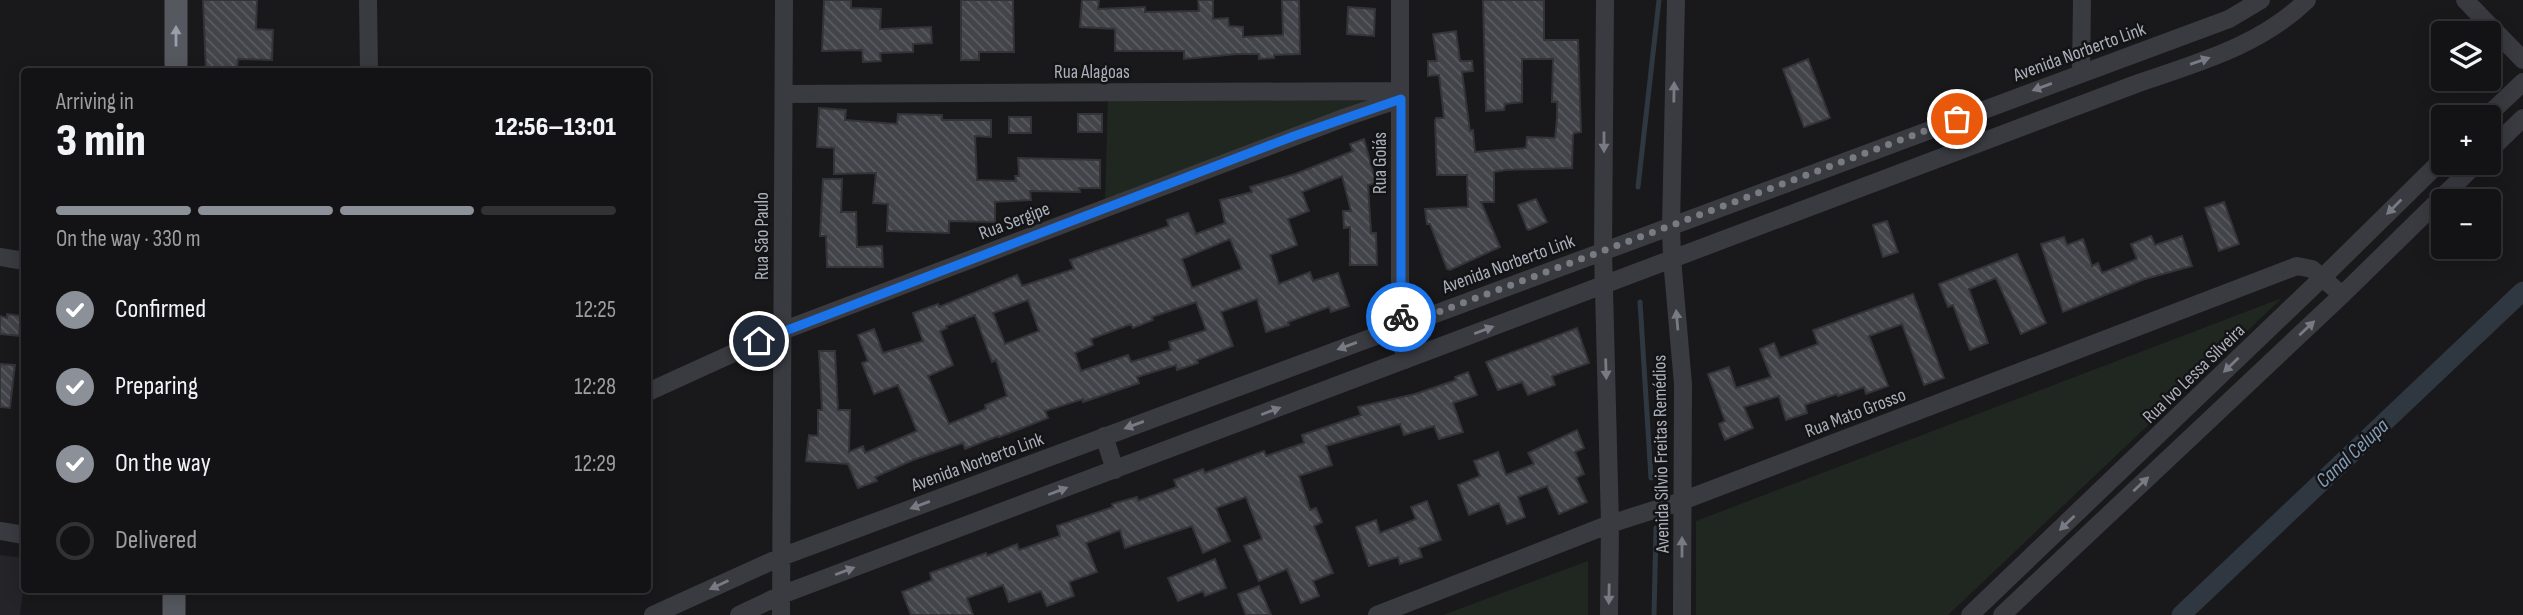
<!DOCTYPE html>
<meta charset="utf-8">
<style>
body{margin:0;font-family:"Sofia Sans Condensed",sans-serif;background:#202022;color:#f1f3f6;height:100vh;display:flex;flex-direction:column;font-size:26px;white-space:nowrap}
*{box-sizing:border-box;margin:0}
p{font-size:23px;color:#9d9ea0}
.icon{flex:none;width:38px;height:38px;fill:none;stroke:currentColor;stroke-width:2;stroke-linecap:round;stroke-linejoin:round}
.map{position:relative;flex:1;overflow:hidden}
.panel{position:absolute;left:21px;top:68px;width:630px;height:525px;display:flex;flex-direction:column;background:#131315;border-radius:7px;box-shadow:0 4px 18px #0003,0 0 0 2px #323234}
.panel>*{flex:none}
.tools{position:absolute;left:2431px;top:21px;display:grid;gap:14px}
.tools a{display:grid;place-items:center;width:70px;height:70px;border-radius:7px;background:#131315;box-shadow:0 4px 18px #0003,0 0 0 2px #323234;font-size:35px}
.pin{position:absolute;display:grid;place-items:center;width:60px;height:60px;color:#fff;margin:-30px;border:4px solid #fff;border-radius:50%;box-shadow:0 2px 7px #0007}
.courier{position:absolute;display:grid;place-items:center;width:70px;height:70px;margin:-35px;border:5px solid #1a73e8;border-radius:50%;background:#fff;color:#222;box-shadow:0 2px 9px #0007}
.overview em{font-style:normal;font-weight:800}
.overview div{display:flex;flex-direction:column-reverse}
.overview{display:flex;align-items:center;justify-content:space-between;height:119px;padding:0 35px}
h1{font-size:46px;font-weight:800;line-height:52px}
.bar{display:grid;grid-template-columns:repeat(4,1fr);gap:10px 7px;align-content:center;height:84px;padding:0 35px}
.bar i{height:9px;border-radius:5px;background:#323234}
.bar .on{background:#8c9099}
.bar p{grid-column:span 4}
ol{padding:0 35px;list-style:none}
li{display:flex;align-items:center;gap:21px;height:77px}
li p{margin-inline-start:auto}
li .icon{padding:7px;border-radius:50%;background:#8c9099;color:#fff;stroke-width:4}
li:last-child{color:#9d9ea0}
li i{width:38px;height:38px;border:4px solid #323234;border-radius:50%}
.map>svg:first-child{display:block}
</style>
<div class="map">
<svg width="2523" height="615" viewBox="0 0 2523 615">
<defs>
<pattern id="building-back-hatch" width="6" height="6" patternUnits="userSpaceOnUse" patternTransform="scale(1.75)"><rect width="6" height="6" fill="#434449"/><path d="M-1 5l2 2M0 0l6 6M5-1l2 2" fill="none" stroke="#5b5c61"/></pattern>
</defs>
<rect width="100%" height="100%" fill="#19191c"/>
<path fill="#252529" d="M0 555 24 558V584L20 615H0Z"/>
<path fill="#1f2720" d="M1383 95 1105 204 1108 97Z
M2282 298 1948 615H1696V521Z
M1588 561V615H1443Z"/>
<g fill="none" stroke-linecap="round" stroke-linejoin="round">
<path stroke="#2f3840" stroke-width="5" d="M1638 187 1659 0
M1640 302 1651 478
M1654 615 1656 528"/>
<path stroke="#2f3840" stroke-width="19" d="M2181 615 2523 291"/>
</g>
<path fill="url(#building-back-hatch)" stroke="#333338" stroke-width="2" fill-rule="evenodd" d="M203 0H257L256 29 273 30 272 60 238 59 237 72H206Z
M824 0H851V8L881 9 880 29 931 27 932 43 913 44V52L880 53 881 61 863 62 862 50 822 51Z
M961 0H1013L1014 52H979V60H961Z
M1082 0H1099L1098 9 1145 7V12L1199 11 1198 0H1213V19L1228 18 1229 26 1243 27V37L1283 35 1282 0H1299L1300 54 1274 55V58L1259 59V54H1238L1184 59V51H1115V29L1080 27Z
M1483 0H1544V40H1578L1581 132 1574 133 1573 135 1572 168 1505 170 1494 172V202H1481L1500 247 1450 270 1447 269 1430 224H1427L1425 209 1468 207 1467 175H1437L1435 121 1436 118H1444L1439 75 1428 76V61H1437L1433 34 1456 31 1460 61H1472L1473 71 1462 72 1470 131 1473 130 1475 152 1526 148 1527 137 1555 138 1557 118V102H1552V98L1553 59H1522V102L1505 104 1504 110 1486 111Z
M1348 7 1375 9 1374 36 1347 34Z
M1808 59 1830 118 1804 127 1783 69Z
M819 108 846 110 845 120 897 124 898 114 942 115V120H991V137L975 136 977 180 1016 181 1015 176H1019L1018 158 1100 160V188H1079L1080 192 1030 191 1031 200 995 202V222L949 221V233L887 231 888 204 873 203 876 173 834 174V148L817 147Z
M1078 114H1102V132H1078Z
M1009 117H1031V133H1009Z
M1364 139 1376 183 1368 185 1371 233H1376L1377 265H1350V227L1344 228 1343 211H1351L1342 176 1302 192 1309 211 1288 219 1297 245 1270 255 1279 284 1310 272 1313 281 1338 273 1349 306 1331 312 1329 307 1288 322 1289 325 1266 332 1257 299 1221 312 1233 346 1197 360 1198 363 1177 370 1176 365 1137 377 1139 383 1083 402V399L1045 411 1048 418 999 437 998 436 965 449 963 443 913 460 875 477 877 481 858 488 848 464 806 461 809 435 818 436V410H822L819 351H835L838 410H850L849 452 863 446 865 453 917 431 898 385 874 394 862 363 868 361 858 335 874 329 883 353 923 341 913 313 938 304 939 307 1017 275 1022 286 1074 269 1070 260 1169 226 1167 220 1188 213 1196 234 1225 223 1220 200 1252 192 1250 187 1295 174 1353 151 1350 144ZM1230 239 1242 269 1192 288 1182 259ZM1028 300 1039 331 1005 344 993 313ZM1196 302 1206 330 1169 342 1171 350 1131 362 1128 355 1081 371 1075 353 1093 345 1091 339 1131 324 1133 328 1153 320 1152 317ZM975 315 992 362 996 360 1007 396 985 405 986 409 949 424 928 376 953 365 940 331 947 328 946 326Z
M823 179H842L841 212H856L857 247 882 246 883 267H827L826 236H820Z
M1536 199 1547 222 1529 230 1527 229 1518 205Z
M2224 202 2239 244 2219 251 2205 208Z
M1887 221 1898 252 1883 257 1873 225Z
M2151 236 2155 245 2182 236 2192 266 2145 279 2063 312 2041 244 2064 237 2067 245 2083 239 2092 266 2098 263 2102 273 2137 259 2131 244Z
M2017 254 2046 323 2021 334 1996 278 1969 289 1988 343 1970 350 1953 305 1948 307 1939 284Z
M1913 294 1944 378 1924 385 1902 324 1869 336 1888 386 1866 394 1864 387 1838 396 1837 394 1805 405 1807 413 1786 420 1779 396 1744 407 1753 428 1725 440 1719 424 1725 421 1708 374 1729 367 1736 388 1771 377 1760 349 1774 343 1780 358 1818 344 1813 330Z
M7 314 22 316 19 336 0 334V316L7 318Z
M1577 328 1589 363 1552 376 1555 385 1528 395 1522 382 1498 390 1486 362Z
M0 364 15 365 10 408 0 407Z
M1468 372 1477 395 1453 403 1463 432 1439 439 1434 426 1404 435 1400 424 1326 446 1332 465 1299 476 1310 510 1316 508 1322 522 1314 526 1333 573 1313 581 1319 596 1301 603 1287 569 1259 581 1244 546 1262 539 1246 497 1216 508 1230 541 1203 553 1192 526 1125 548 1120 530 1086 543 1097 572 1069 582 1074 596 1047 606 1041 591 1009 602 1003 585 967 598 973 615H911L902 592 932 580 930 573 986 553 987 556 1017 544 1019 550 1060 536 1057 526 1113 507 1112 504 1137 497 1138 501 1177 487 1174 480 1203 469 1205 473 1264 451 1266 456 1304 443 1302 435 1361 415 1358 407 1415 394 1456 380 1455 377Z
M1577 430 1584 448 1575 452 1584 474 1576 478 1587 502 1559 514 1547 486 1518 497 1525 517 1507 524 1499 503 1469 515 1458 485 1480 476 1474 461 1498 452 1506 475 1534 464 1528 453Z
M1427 501 1441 540 1419 548 1422 557 1400 564 1398 557 1369 566 1356 527 1376 520 1380 533 1416 519 1411 507Z
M1215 559 1226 588 1205 596 1203 591 1178 601 1168 578Z
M1259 586 1271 615H1246L1238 594Z"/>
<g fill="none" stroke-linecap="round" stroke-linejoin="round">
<path stroke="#3a3b41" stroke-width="18" d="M368 0 369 72
M1400 0V326L1405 360
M1605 0 1603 251 1610 524 1609 615
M1676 0 1671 225 1672 259 1683 384 1682 615
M2465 0 2523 60
M2081 73 2082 0
M784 94 1400 91
M2486 117 2523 82
M2488 152 2523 118
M0 257 24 261
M648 392 782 331 1346 117 1400 99
M1104 436 1115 470
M0 531 24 535
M653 615 781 557 2229 19 2261 0
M739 615 781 595 2136 84C2197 63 2260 46 2307 0
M781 615 784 0
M1377 615 1610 524 1682 501 2297 266 2312 269 2342 295
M1970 615 2322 278 2443 159
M2002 615 2342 295 2477 163"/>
<path stroke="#565860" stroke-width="23" d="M176 72V0
M174 615V590"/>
</g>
<defs><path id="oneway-solid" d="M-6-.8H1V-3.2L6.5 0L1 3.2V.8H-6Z" transform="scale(1.75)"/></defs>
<use fill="#9b9ea9" href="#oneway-solid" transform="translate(176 36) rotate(-90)"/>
<g fill="#797b84">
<use href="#oneway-solid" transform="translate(2200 61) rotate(-19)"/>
<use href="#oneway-solid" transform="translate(2042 87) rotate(160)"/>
<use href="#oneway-solid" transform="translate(1674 92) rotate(-89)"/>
<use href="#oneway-solid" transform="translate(1604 142) rotate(90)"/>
<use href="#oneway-solid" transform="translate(2394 207) rotate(135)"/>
<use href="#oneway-solid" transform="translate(1677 320) rotate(-95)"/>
<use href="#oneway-solid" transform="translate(2307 328) rotate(-43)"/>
<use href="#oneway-solid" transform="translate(1484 330) rotate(-21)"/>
<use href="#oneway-solid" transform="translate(1347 346) rotate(160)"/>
<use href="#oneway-solid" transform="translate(2231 365) rotate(136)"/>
<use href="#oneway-solid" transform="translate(1606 369) rotate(88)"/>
<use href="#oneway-solid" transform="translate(1271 411) rotate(-21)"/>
<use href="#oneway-solid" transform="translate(1134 425) rotate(160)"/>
<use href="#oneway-solid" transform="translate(2141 484) rotate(-43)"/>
<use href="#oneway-solid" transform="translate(1058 491) rotate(-21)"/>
<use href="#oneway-solid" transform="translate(920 505) rotate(160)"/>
<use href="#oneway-solid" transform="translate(2067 523) rotate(136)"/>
<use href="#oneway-solid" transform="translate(1682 547) rotate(-90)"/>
<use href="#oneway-solid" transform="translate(845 571) rotate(-21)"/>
<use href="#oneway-solid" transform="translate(719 585) rotate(155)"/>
<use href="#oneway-solid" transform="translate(1609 594) rotate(91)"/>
</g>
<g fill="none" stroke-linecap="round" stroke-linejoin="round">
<path stroke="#797b83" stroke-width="7" stroke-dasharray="0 12.6" d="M1401 317V326L1957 119"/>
<path stroke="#1a73e8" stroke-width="9" d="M759 341 1294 136 1401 99V317"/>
</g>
<g text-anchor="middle" stroke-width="5" stroke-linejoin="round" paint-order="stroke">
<g font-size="19" fill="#acb0bb" stroke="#141417">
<text transform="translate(2079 51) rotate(-20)" y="7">Avenida Norberto Link</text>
<text x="1092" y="78">Rua Alagoas</text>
<text transform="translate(1379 163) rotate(-90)" y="7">Rua Goiás</text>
<text transform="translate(1014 220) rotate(-21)" y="7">Rua Sergipe</text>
<text transform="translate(761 236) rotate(-90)" y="7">Rua São Paulo</text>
<text transform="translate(1508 263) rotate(-20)" y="7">Avenida Norberto Link</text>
<text transform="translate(2193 373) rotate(-44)" y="7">Rua Ivo Lessa Silveira</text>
<text transform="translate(1855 412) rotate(-21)" y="7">Rua Mato Grosso</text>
<text transform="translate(1660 454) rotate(-91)" y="7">Avenida Sílvio Freitas Remédios</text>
<text transform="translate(977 461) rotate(-20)" y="7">Avenida Norberto Link</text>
</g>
<g font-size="21" font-style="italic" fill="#839db6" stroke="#141417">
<text transform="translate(2352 453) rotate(-43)" y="7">Canal Celupa</text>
</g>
</g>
</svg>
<div class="tools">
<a><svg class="icon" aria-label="layers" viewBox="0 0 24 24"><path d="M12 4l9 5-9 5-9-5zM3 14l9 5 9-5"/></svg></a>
<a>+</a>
<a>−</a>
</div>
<div class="pin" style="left:1957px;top:119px;background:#ea580c"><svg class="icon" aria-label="bag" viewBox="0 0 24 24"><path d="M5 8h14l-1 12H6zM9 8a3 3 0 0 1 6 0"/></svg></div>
<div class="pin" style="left:759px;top:341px;background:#1f2937"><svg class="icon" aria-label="home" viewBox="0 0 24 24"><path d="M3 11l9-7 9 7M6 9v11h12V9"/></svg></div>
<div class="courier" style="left:1401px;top:317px"><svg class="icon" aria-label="bike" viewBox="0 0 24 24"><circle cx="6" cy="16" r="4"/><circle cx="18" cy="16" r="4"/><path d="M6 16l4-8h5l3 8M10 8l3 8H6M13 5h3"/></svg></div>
<section class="panel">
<div class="overview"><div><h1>3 min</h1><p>Arriving in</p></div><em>12:56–13:01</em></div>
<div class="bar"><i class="on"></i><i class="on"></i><i class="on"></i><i></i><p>On the way · 330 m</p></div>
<ol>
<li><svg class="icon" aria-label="check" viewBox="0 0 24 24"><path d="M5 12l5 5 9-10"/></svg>Confirmed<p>12:25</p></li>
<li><svg class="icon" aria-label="check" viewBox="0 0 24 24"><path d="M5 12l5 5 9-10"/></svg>Preparing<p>12:28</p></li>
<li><svg class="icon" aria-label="check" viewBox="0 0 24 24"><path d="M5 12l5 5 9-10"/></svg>On the way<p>12:29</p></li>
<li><i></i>Delivered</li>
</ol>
</section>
</div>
